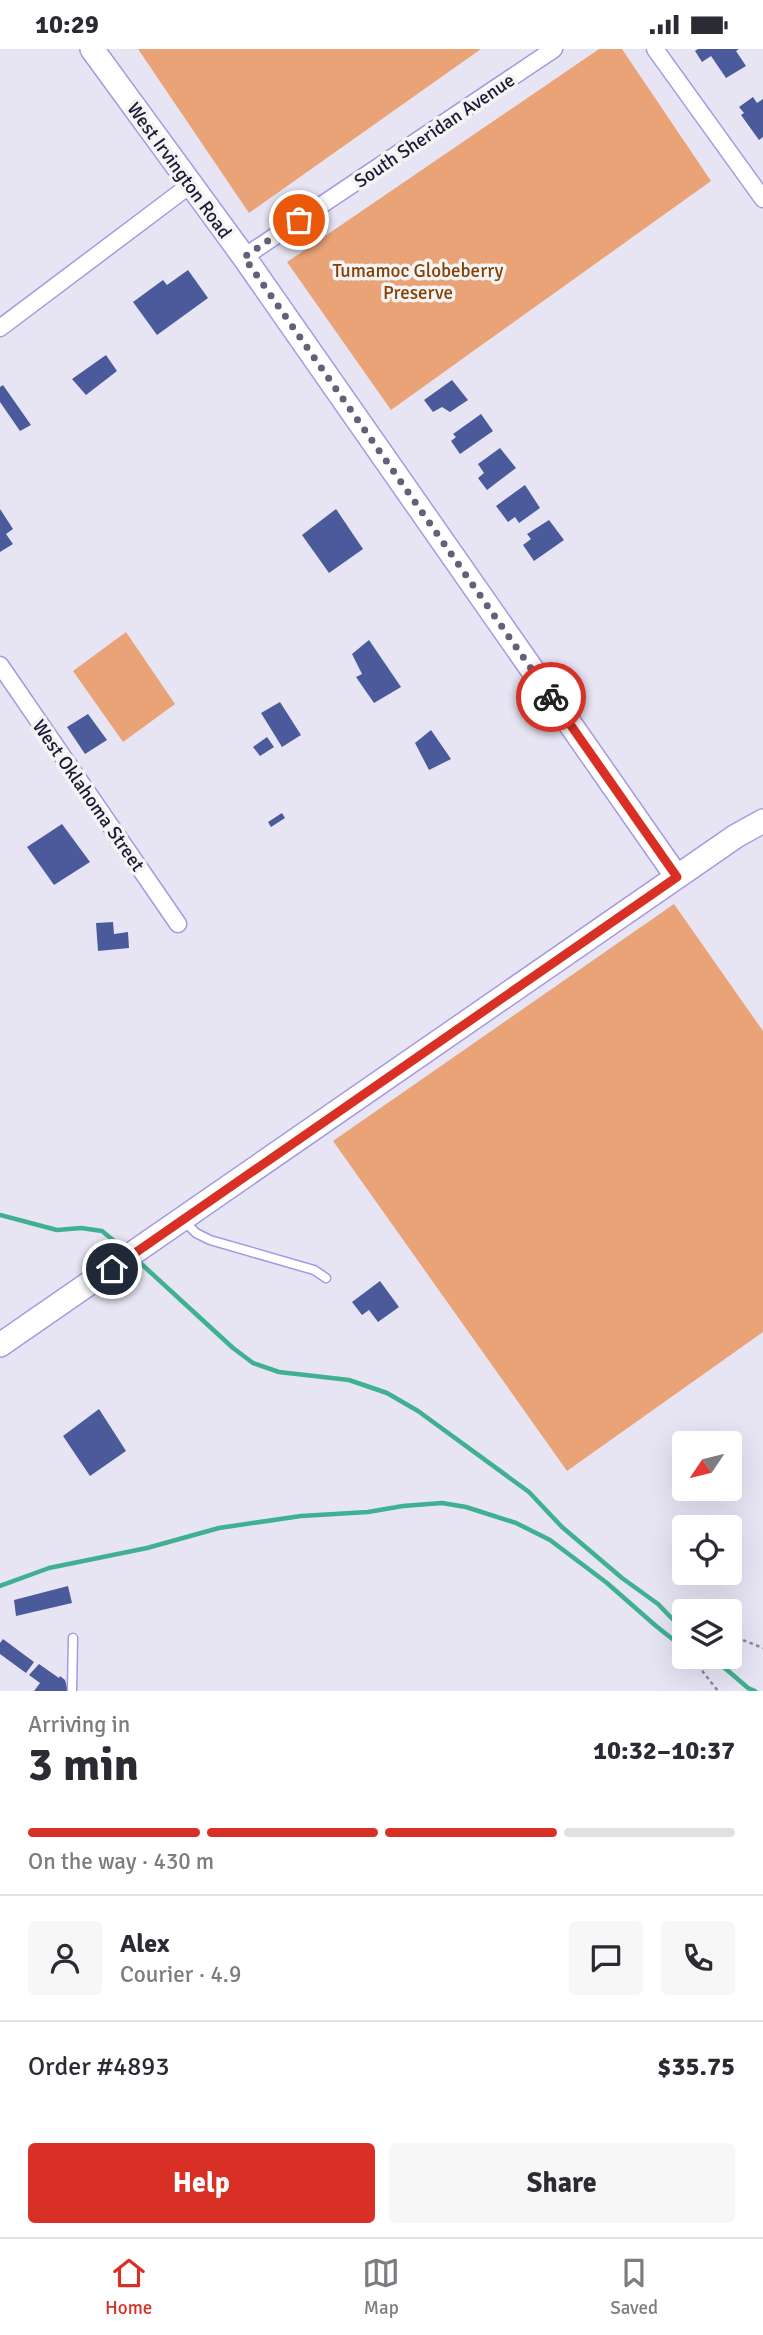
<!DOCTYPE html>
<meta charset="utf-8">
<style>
body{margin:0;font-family:Signika,sans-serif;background:#f7f7f7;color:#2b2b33;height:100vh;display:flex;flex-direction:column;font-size:26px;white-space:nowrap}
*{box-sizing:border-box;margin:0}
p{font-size:23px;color:#7c7c81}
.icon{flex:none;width:38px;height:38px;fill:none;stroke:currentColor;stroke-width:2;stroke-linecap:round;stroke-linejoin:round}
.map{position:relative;height:1642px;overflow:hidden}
.drawer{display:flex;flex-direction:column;background:#fff;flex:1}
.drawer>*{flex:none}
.needle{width:46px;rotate:235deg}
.tools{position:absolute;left:672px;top:1382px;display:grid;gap:14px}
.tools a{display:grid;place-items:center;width:70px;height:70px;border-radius:7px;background:#fff;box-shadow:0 7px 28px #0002;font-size:35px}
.pin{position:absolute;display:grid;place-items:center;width:60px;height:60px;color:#fff;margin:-30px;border:4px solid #fff;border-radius:50%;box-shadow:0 2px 7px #0007}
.courier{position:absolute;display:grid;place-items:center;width:70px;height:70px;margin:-35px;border:5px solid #d93025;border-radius:50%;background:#fff;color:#222;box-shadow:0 2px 9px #0007}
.head em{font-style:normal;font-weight:700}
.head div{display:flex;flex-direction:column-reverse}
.head{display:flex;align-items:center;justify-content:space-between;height:119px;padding:0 28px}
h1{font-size:46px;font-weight:700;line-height:52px}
.bar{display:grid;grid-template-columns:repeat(4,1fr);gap:10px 7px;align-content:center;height:84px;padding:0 28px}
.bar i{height:9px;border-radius:5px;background:#e1e1e2}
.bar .selected{background:#d93025}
.bar p{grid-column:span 4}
.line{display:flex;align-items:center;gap:18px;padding:0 28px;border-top:2px solid #e1e1e2}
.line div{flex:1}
.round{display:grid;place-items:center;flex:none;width:74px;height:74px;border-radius:7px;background:#f7f7f7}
.cta{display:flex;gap:14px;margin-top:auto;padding:14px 28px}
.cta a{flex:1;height:80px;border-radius:7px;background:#d93025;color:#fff;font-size:28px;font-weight:700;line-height:80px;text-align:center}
.cta a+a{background:#f7f7f7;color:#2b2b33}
.status{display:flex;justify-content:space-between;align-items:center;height:49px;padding:0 35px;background:#fff;direction:ltr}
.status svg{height:19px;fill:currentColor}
.tabs{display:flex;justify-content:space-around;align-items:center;height:98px;border-top:2px solid #e1e1e2;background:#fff;font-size:19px;color:#7c7c81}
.tabs a{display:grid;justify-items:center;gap:4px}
.tabs .selected{color:#d93025}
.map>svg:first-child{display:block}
</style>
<div class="status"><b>10:29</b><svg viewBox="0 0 49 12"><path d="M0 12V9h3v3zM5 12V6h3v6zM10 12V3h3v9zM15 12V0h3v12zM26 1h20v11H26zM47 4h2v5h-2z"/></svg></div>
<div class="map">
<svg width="763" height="1642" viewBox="0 0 763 1642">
<rect width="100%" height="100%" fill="#e7e5f4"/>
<path fill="#eaa377" d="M138 0H481L249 164Z
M599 0H622L711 132 391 361 287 213Z
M126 583 175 655 123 693 73 622Z
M674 855 763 982V1283L567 1422 333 1092Z"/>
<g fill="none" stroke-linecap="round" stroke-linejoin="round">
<path stroke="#40b092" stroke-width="4.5" d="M0 1166 57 1181 81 1179 102 1182 124 1200
M136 1210 233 1299 253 1314 279 1323 349 1331 387 1344 418 1362 529 1443 562 1478 622 1529 658 1555 684 1582
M0 1537 49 1519 147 1499 219 1479 301 1467 368 1463 403 1457 442 1454 466 1458 516 1474 550 1491 607 1534 656 1577 675 1592 684 1594
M712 1608 748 1639 755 1642"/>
</g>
<path fill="#4b5a9b" d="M698 0H739L736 2 746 17 726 29 711 7 702 13 695 2Z
M753 48 757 54 763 50V88L759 91 741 66 744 64 739 58Z
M188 221 208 249 157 286 133 253 163 231 167 236Z
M106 306 117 322 86 346 72 330Z
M452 331 468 351 450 363 442 358 433 363 424 351Z
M3 336 31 376 20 382 0 353V338Z
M481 365 493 382 460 405 451 392 456 388 453 385Z
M500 399 516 419 487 441 478 429 484 424 478 415Z
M525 436 540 459 519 474 515 468 508 473 496 457Z
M0 460 13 480 6 485 13 495 0 503Z
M336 460 363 500 329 524 302 486Z
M549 471 564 491 534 512 523 496 531 490 527 485Z
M369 591 401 638 374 654 356 628 362 625 352 605Z
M280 653 301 686 282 698 261 664Z
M88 665 107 691 85 705 67 678Z
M431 681 451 710 429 721 415 694Z
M267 688 274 698 260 707 253 698Z
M282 764 285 769 271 778 268 773Z
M62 775 90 813 54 836 27 798Z
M113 873 114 885 128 883 129 899 98 902 96 874Z
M380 1232 399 1258 378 1273 369 1261 362 1266 352 1253Z
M99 1360 126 1402 90 1427 63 1387Z
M68 1537 72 1554 16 1567 14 1551Z
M3 1590 34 1613 26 1624 0 1605V1594Z
M39 1615 59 1629 60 1627 65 1631 68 1642H34L40 1634 29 1626Z"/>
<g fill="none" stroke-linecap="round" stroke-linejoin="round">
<g stroke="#a699e2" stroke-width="11">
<path id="lane" d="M184 1172 196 1184 210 1191 314 1221 326 1229
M72 1642 73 1589"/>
</g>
<g stroke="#a699e2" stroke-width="19">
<path id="street" d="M655 0 763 150
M244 208 554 0
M0 279 190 136
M0 616 178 875"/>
</g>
<g stroke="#a699e2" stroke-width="26">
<path id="secondary" d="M92 0 244 208 677 828
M0 1296 736 787 763 772"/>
</g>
<path stroke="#89859a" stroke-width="2.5" stroke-dasharray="3.5 3.5" stroke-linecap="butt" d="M730 1586 763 1599
M699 1608 703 1623 718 1642"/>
<use href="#lane" stroke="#fff" stroke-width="8"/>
<use href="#street" stroke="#fff" stroke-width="16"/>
<use href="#secondary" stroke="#fff" stroke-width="23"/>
</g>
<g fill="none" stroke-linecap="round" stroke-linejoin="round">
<path stroke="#656078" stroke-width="7" stroke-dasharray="0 12.6" d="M299 171 244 208 551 648"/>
<path stroke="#d93025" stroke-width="9" d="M112 1220 677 828 551 648"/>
</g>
<g text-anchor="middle" stroke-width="7" stroke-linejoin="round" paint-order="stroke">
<g font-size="19" fill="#1f1935" stroke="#f4f4f4">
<text transform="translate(434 81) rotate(-34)" y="7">South Sheridan Avenue</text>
<text transform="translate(180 121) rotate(54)" y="7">West Irvington Road</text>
<text transform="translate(89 746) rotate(55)" y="7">West Oklahoma Street</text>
</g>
<g font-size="19" fill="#843f05" stroke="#f4f4f4">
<text x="418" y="228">Tumamoc Globeberry<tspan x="418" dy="22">Preserve</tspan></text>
</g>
</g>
</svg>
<div class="tools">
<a><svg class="needle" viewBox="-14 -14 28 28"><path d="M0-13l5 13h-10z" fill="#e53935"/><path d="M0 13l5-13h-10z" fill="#7c7c81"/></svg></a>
<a><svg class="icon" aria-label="locate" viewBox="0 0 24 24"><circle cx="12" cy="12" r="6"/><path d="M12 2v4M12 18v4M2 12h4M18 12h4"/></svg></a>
<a><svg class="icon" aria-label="layers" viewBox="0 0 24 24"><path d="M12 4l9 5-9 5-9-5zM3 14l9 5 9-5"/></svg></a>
</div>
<div class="pin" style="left:299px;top:171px;background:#ea580c"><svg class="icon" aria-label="bag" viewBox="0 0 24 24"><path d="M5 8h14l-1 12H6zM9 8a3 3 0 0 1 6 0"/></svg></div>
<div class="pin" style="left:112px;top:1220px;background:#1f2937"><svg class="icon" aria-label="home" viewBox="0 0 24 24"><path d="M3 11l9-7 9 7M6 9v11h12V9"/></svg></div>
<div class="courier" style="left:551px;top:648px"><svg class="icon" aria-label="bike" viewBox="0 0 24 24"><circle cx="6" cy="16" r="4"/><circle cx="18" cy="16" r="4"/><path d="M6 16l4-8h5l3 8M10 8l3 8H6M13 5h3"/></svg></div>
</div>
<section class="drawer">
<div class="head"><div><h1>3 min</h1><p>Arriving in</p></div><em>10:32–10:37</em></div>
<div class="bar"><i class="selected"></i><i class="selected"></i><i class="selected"></i><i></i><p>On the way · 430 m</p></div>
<div class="line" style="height:126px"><a class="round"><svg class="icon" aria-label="person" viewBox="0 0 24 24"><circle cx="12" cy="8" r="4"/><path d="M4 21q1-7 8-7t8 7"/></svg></a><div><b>Alex</b><p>Courier · 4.9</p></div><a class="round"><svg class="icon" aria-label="chat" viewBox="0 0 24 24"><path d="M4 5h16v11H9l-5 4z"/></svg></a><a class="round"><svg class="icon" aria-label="phone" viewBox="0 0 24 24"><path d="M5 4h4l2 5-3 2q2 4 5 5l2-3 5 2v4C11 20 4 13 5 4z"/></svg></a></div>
<div class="line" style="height:91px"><div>Order #4893</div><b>$35.75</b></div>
<div class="cta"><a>Help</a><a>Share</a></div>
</section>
<nav class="tabs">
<a class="selected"><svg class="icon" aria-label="home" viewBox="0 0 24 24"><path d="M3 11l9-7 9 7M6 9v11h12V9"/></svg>Home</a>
<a><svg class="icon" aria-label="map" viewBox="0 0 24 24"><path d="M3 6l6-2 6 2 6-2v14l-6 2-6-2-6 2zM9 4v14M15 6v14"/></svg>Map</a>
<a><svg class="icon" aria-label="saved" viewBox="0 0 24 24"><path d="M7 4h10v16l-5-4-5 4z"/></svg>Saved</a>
</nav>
